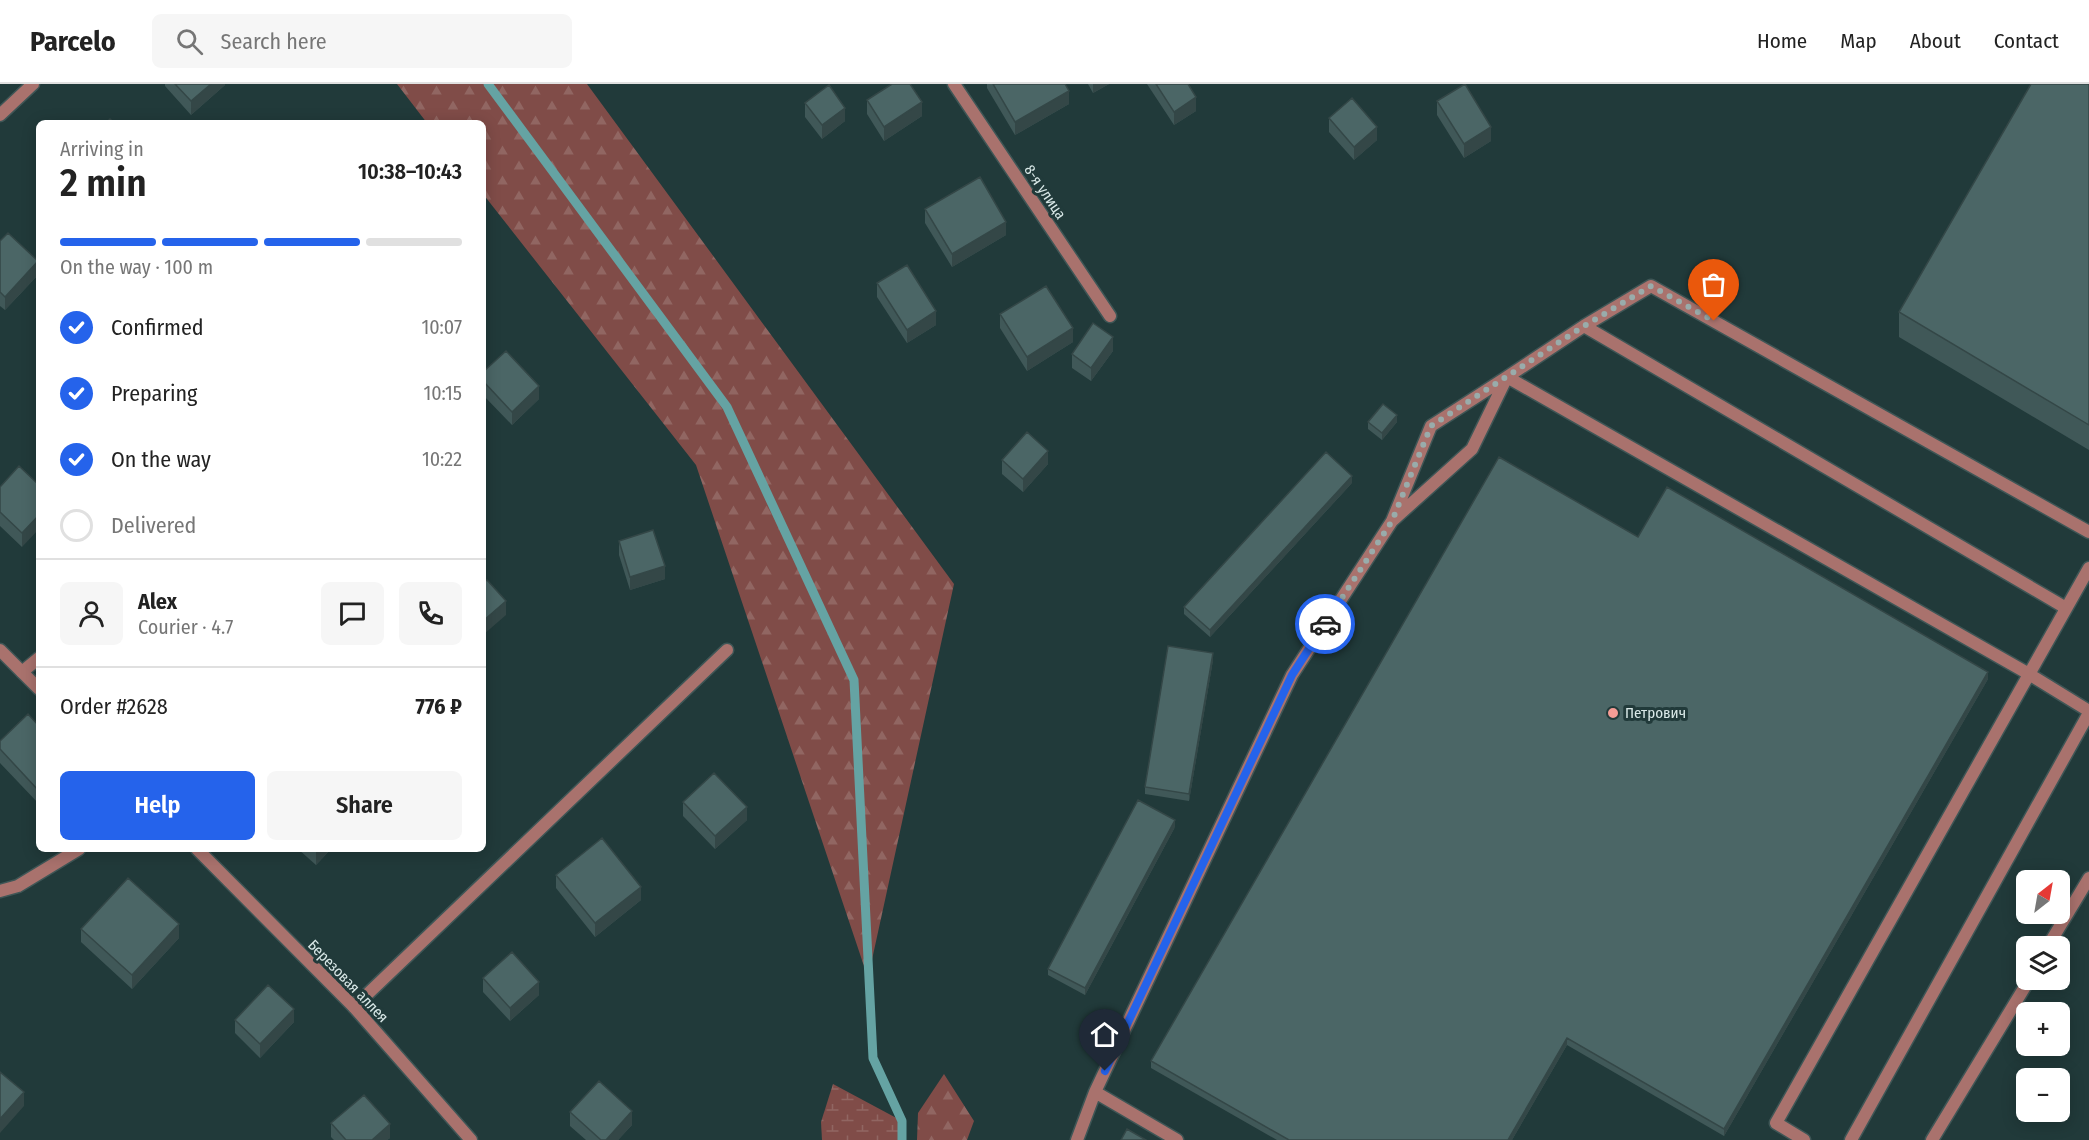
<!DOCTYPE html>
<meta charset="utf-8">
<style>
body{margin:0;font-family:"Fira Sans Condensed",sans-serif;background:#f6f6f6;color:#222;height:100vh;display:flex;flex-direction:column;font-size:22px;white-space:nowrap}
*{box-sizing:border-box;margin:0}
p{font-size:20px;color:#767676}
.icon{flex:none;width:33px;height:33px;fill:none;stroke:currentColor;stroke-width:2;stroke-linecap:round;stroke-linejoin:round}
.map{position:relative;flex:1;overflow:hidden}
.side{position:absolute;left:36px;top:36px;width:450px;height:732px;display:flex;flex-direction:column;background:#fff;border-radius:9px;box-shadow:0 3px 15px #0003}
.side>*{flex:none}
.needle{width:39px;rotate:31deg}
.buttons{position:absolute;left:2016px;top:786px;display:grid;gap:12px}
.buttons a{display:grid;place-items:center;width:54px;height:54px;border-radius:9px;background:#fff;box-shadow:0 3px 15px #0003;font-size:30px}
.pin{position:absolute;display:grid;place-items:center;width:51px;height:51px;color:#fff;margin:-62px -26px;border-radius:50% 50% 50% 0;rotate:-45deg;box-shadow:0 0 6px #0007}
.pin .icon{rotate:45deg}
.courier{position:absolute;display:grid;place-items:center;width:60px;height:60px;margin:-30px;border:4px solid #2563eb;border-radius:50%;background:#fff;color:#222;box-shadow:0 2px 8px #0007}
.headline em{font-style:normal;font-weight:600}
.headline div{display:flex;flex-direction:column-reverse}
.headline{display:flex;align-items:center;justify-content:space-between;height:102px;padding:0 24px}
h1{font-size:39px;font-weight:600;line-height:45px}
.bar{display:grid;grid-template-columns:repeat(4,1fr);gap:9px 6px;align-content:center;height:72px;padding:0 24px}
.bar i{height:8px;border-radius:4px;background:#e0e0e0}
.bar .selected{background:#2563eb}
.bar p{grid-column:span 4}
.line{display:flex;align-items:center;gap:15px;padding:0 24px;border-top:2px solid #e0e0e0}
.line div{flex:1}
.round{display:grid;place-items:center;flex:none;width:63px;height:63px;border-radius:9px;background:#f6f6f6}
ol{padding:0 24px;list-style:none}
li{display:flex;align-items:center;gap:18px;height:66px}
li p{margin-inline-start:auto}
li .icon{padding:6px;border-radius:50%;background:#2563eb;color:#fff;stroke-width:4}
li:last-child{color:#767676}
li i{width:33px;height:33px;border:3px solid #e0e0e0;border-radius:50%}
.action{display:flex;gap:12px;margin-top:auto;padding:12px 24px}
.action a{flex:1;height:69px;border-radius:9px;background:#2563eb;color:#fff;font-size:24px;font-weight:600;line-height:69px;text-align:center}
.action a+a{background:#f6f6f6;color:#222}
header{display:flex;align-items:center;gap:36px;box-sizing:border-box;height:84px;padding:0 30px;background:#fff;border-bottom:2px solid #e0e0e0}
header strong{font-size:28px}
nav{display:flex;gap:33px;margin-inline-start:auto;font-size:21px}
.search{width:420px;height:54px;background:#f6f6f6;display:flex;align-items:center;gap:15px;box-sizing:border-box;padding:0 21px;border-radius:9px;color:#767676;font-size:22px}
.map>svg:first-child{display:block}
</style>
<header>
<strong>Parcelo</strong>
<div class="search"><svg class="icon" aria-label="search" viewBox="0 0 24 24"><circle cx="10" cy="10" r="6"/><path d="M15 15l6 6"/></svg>Search here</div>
<nav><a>Home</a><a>Map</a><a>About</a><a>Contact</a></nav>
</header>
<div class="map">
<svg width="2089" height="1056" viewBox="0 0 2089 1056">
<defs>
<pattern id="forest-firs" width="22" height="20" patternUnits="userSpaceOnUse" patternTransform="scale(1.5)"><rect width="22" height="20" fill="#804c48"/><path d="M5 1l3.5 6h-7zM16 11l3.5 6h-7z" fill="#916662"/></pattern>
<pattern id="wetland-marsh" width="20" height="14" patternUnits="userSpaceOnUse" patternTransform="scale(1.5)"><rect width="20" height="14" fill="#804c48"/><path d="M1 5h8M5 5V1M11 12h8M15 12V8" fill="none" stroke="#916662"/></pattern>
</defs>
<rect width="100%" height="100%" fill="#213a3a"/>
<path fill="url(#forest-firs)" d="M397 0H587L954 500 868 894 696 381 483 110V39H427Z
M944 990 974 1037 967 1056H917L918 1029Z"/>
<path fill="url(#wetland-marsh)" d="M833 1000 902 1037 900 1056H822L821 1038Z"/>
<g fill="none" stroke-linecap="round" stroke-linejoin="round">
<path stroke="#65a3a3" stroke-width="9" d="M488 0 727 323 854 596 873 974 902 1037V1056"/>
<g stroke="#3f5656" stroke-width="15">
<path id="service" d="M954 0 1110 232
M0 31 33 0
M1584 242 2066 524
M1507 293 1472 365 1392 437 1431 342Z
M2089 448 1651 202 1584 242 1507 293 2029 590 2089 627
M22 588 39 574
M354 923 727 566
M1077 1056 1095 1008
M1177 1056 1095 1008 1292 591 1392 437
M1804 1056 1776 1039 2089 484
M1851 1056 2089 629"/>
</g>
<g stroke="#3f5656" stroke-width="15">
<path id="minor" d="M0 566 39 605
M197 765 354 923 471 1056
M0 807 18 802 79 765"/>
</g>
<g stroke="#3f5656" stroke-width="15">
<path id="tertiary" d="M2048 862 2089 794
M1932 1056 2029 896"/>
</g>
<use href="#service" stroke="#a9726d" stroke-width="12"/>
<use href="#minor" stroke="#a9726d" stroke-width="12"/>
<use href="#tertiary" stroke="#a9726d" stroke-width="12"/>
</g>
<path fill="#405858" d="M165 0H225V1L191 31 165 2Z
M987 0H1065L1069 20 1015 51 987 4Z
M1088 0H1109L1093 9Z
M1147 0H1188L1196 27 1174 41Z
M2089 0V366L1899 253V228Z
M867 16 922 32 884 57 867 30Z
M1437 17 1491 57 1464 74 1437 31Z
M805 19 845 37 822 55 805 33Z
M1329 34 1377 56 1354 76 1329 48Z
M925 125 1006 151 952 183 925 139Z
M0 157 38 191 5 226 0 222Z
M877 199 936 241 907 259 877 213Z
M1000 230 1073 258 1027 287 1000 244Z
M1113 267 1091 297 1072 284V270Z
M483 288 539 315 512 341 483 311Z
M1368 338H1397L1382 356 1368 345Z
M1002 376 1048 380 1023 408 1002 390Z
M1352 399 1210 553 1184 530V523Z
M39 401 22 463 0 442V403Z
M1638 453 1988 595 1724 1052 1567 961 1512 1056H1277L1151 984V977Z
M619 457 665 495 630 506 619 471Z
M1213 576 1189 717 1145 710V703Z
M39 642V720L0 679V657Z
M683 718 747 736 715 765 683 732Z
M1175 743 1085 911 1048 891V885Z
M298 765H331L316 781Z
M556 791 641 816 595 853 556 804Z
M81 845 179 854 132 905 81 858Z
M483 894 539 911 510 937 483 908Z
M235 936 294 938 260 974 235 949Z
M570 1028 632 1041 618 1056H586L570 1042Z
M331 1039 390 1054 387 1056H334L331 1053Z"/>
<path fill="#344747" d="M211 0H225V1L191 31V17Z
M1093 0H1109L1093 9Z
M1069 7V20L1015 51V38Z
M1196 13V27L1174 41V28Z
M922 18V32L884 57V43Z
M845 24V37L822 55V41Z
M1377 43V56L1354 76V63Z
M1491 43V57L1464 74V60Z
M1006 138V151L952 183V170Z
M38 177V191L5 226V213Z
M936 227V241L907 259V246Z
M1073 244V258L1027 287V273Z
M1113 253V267L1091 297V284Z
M539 302V315L512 341V328Z
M1397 331V338L1382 356V349Z
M1048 367V380L1023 408V395Z
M1352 392V399L1210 553V546Z
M39 431V445L22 463V449Z
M665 482V495L630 506V493Z
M506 517V531L483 551V537Z
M1213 569V576L1189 717V710Z
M1988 588V595L1724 1052V1045Z
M747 723V736L715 765V752Z
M1175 736V743L1085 911V904Z
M318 765H331L316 781V768Z
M641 803V816L595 853V839Z
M179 840V854L132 905V891Z
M539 898V911L510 937V924Z
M294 925V938L260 974V960Z
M1567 954V961L1512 1056H1508Z
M24 1008V1022L0 1049V1035Z
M632 1027V1041L618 1056H606Z
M390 1040V1054L387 1056H372Z"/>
<path fill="#4b6666" stroke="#344747" stroke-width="1.5" d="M175 0H211L191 17Z
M892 0H910L922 18 884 43 867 16Z
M993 0H1065L1069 7 1015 38Z
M1156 0H1188L1196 13 1174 28Z
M1465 0 1491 43 1464 60 1437 17Z
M2031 0H2089V341L1899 228Z
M829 1 845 24 822 41 805 19Z
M1352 14 1377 43 1354 63 1329 34Z
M110 35 114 39H106Z
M980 93 1006 138 952 170 925 125Z
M8 149 38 177 5 213 0 208V157Z
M907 181 936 227 907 246 877 199Z
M1046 202 1073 244 1027 273 1000 230Z
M1093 239 1113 253 1091 284 1072 270Z
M506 267 539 302 512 328 483 297V288Z
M1383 320 1397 331 1382 349 1368 338Z
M1027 348 1048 367 1023 395 1002 376Z
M1326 368 1352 392 1210 546 1184 523Z
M1499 373 1638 453 1667 403 1988 588 1724 1045 1567 954 1508 1056H1289L1151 977Z
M19 382 39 401V431L22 449 0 428V403Z
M653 446 665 482 630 493 619 457Z
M487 496 506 517 483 537V499Z
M1168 562 1213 569 1189 710 1145 703Z
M28 630 39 642V707L0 665V657Z
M714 689 747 723 715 752 683 718Z
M1138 716 1175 736 1085 904 1048 885Z
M602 754 641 803 595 839 556 791Z
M128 794 179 840 132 891 81 845Z
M512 868 539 898 510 924 483 894Z
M268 901 294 925 260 960 235 936Z
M0 988 24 1008 0 1035Z
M599 997 632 1027 606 1056H601L570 1028Z
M364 1011 390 1040 372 1056H346L331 1039Z
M1127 1045 1146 1056H1121Z"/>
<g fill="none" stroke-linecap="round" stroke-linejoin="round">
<path stroke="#99acab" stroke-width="6" stroke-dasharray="0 10.8" d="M1325 540 1392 437 1431 342 1584 242 1651 202 1714 237"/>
<path stroke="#2563eb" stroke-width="8" d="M1105 987 1292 591 1325 540"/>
</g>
<circle fill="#f59c95" stroke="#213a3a" stroke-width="2" cx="1613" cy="629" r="6"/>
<g text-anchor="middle" stroke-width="6" stroke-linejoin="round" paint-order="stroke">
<g font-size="15" fill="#dae9e8" stroke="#213a3a">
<text transform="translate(1045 108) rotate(56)" y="5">8-я улица</text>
<text transform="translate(348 897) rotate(46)" y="5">Березовая аллея</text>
</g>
<g font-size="15" fill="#dae9e8" stroke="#213a3a" text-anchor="start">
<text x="1625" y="634">Петрович</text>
</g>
</g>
</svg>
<div class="buttons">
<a><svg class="needle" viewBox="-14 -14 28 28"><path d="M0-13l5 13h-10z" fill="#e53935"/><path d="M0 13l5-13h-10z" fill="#767676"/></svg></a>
<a><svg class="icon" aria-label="layers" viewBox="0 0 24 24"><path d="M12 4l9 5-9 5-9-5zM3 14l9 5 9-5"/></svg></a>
<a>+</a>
<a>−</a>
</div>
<div class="pin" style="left:1714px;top:237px;background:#ea580c"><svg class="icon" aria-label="bag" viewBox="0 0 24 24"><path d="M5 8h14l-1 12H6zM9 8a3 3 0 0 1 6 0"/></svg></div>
<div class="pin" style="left:1105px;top:987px;background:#1f2937"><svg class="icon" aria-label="home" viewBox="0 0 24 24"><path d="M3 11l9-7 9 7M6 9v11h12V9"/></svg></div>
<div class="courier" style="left:1325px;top:540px"><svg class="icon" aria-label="car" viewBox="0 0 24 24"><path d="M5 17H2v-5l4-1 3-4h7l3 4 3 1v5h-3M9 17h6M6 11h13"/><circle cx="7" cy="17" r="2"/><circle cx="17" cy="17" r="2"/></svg></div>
<section class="side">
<div class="headline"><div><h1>2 min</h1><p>Arriving in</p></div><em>10:38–10:43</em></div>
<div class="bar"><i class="selected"></i><i class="selected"></i><i class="selected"></i><i></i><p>On the way · 100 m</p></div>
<ol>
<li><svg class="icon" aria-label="check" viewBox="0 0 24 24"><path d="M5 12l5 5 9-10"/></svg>Confirmed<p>10:07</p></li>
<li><svg class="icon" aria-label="check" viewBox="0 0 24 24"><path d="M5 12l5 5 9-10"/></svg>Preparing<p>10:15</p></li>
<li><svg class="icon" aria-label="check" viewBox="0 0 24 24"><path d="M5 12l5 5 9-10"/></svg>On the way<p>10:22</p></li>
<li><i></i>Delivered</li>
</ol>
<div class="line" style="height:108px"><a class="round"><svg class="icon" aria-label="person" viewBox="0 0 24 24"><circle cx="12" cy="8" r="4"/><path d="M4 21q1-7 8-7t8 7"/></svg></a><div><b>Alex</b><p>Courier · 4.7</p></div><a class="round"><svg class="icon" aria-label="chat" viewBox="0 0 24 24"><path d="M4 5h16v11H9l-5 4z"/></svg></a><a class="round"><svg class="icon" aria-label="phone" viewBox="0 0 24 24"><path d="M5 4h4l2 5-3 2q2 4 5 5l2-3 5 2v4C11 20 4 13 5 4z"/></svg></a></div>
<div class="line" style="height:78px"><div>Order #2628</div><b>776 ₽</b></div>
<div class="action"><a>Help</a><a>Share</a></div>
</section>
</div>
